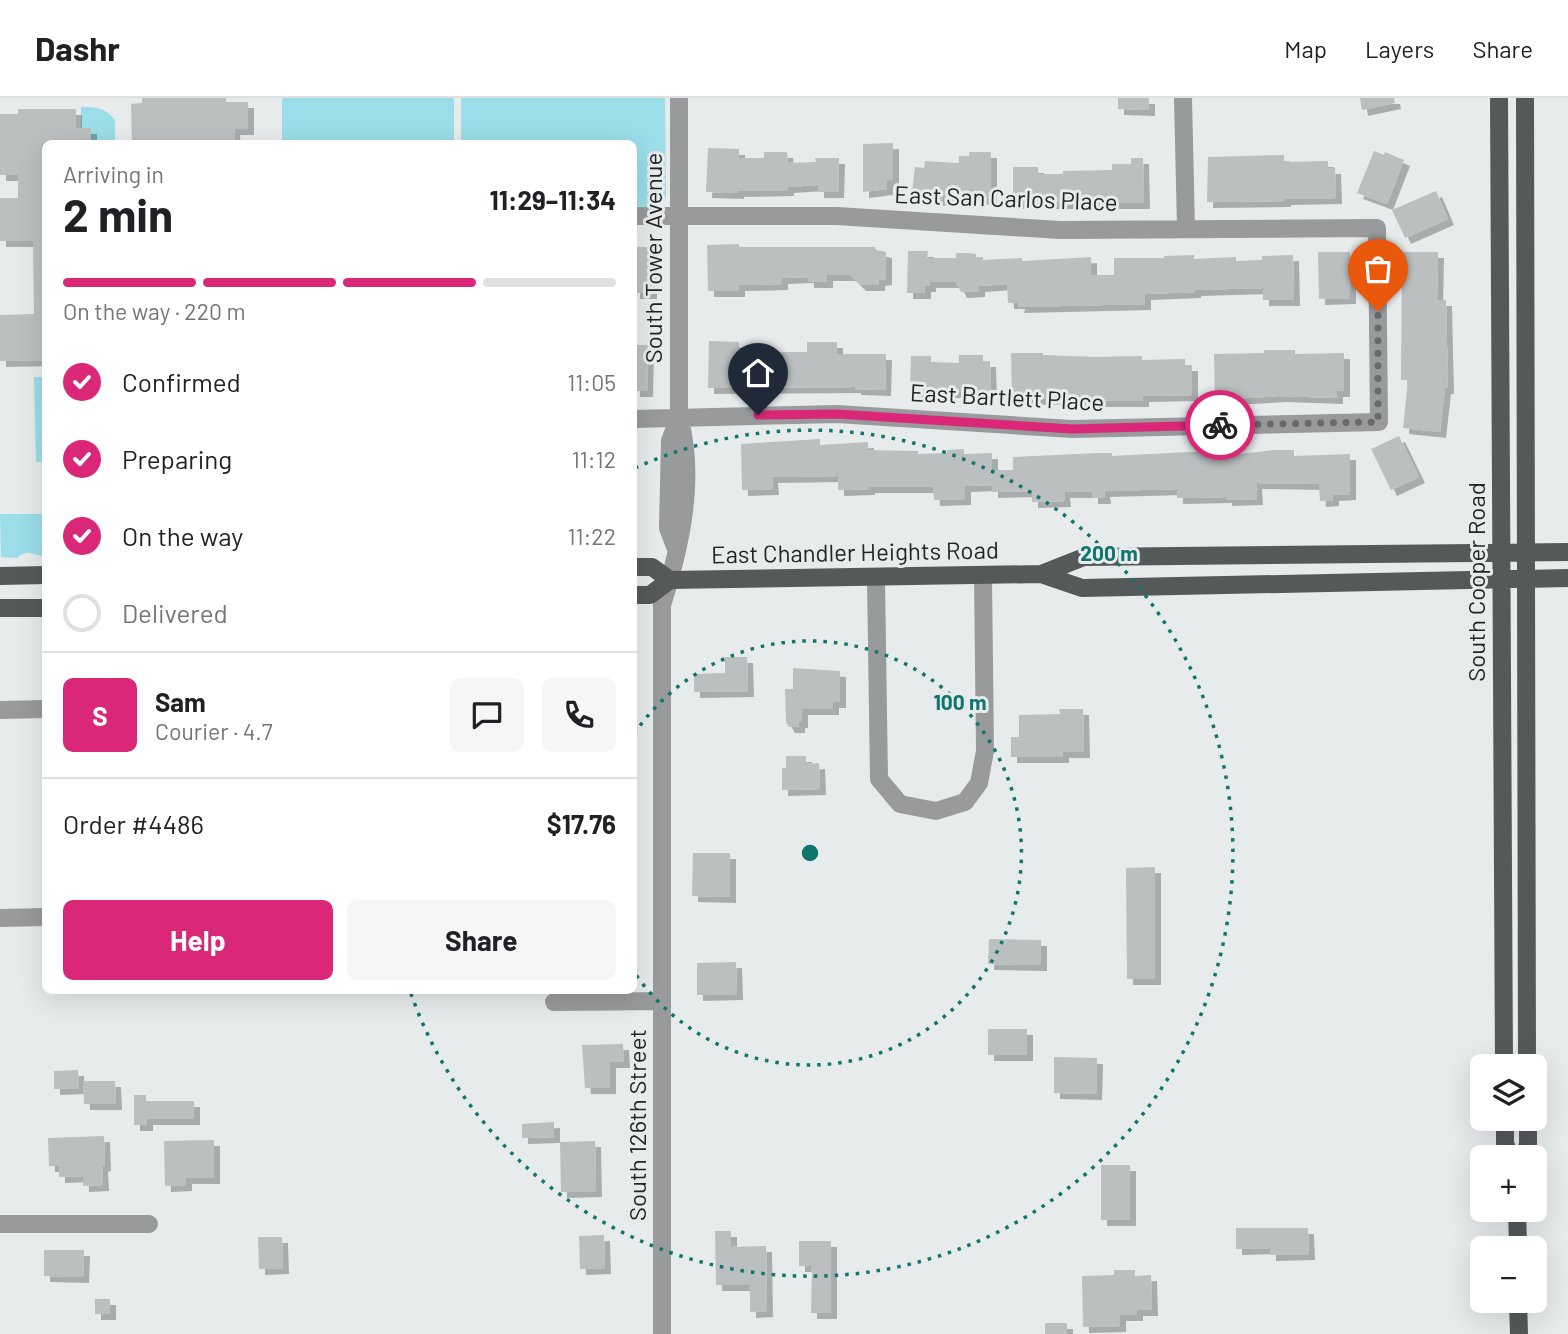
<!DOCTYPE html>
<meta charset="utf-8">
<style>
body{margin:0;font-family:Barlow,sans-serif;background:#f6f6f6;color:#202124;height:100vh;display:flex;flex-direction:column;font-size:26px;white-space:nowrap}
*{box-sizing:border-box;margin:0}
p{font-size:23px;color:#757577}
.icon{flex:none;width:38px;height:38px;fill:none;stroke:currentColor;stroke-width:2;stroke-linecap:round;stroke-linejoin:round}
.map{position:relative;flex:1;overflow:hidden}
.panel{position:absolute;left:42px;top:42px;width:595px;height:854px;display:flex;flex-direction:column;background:#fff;border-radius:10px;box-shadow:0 7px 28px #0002}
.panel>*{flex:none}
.buttons{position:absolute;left:1470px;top:956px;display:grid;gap:14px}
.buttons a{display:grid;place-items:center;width:77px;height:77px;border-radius:10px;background:#fff;box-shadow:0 7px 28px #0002;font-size:35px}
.pin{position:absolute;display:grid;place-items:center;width:60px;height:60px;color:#fff;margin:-72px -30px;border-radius:50% 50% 50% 0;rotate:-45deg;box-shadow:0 0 7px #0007}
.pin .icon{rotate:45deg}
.courier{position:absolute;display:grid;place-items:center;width:70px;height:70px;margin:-35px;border:5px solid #db2777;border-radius:50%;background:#fff;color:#222;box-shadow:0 2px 9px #0007}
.headline em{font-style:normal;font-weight:700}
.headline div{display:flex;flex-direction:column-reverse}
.headline{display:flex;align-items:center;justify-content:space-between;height:119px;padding:0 21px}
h1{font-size:46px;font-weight:700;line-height:52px}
.bar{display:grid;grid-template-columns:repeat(4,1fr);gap:10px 7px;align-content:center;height:84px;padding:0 21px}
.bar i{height:9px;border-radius:5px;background:#e0e0e0}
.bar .current{background:#db2777}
.bar p{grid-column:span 4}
.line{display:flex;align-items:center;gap:18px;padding:0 21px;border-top:2px solid #e0e0e0}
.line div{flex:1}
.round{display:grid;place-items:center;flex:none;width:74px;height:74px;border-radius:10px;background:#f6f6f6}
ol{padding:0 21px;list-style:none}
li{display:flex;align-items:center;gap:21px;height:77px}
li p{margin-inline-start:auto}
li .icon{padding:7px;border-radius:50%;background:#db2777;color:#fff;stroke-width:4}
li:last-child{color:#757577}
li i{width:38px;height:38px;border:4px solid #e0e0e0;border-radius:50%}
.cta{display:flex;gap:14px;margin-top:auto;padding:14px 21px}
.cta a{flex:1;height:80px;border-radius:10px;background:#db2777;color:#fff;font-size:28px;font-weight:700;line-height:80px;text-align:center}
.cta a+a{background:#f6f6f6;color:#202124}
header{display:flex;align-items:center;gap:42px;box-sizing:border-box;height:98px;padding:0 35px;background:#fff;border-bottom:2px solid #e0e0e0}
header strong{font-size:33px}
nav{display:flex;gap:38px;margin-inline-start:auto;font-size:24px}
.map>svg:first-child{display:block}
</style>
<header>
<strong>Dashr</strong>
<nav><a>Map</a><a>Layers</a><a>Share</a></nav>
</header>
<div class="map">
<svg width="1568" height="1236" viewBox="0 0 1568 1236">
<defs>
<filter id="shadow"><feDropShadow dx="6" dy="6" stdDeviation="0" flood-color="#0004"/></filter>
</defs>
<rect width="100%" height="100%" fill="#e7ebec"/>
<path fill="#9bdde8" d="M282 0H454V45H282Z
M461 0H665L666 100 652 110 634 108V46L461 45Z
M81 9C97 9 104 9 115 22V45H91V30H81Z
M34 279H45V364H36Z
M0 416H45V459C34 457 27 450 17 460L1 459Z"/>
<path fill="#bbbfc0" filter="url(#shadow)" d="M142 0H226V4H248V31H234L235 46H132L131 6 142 5Z
M1118 0H1149V12L1118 11Z
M1360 0H1394L1395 5 1362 12Z
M18 11H76V30H91V46H46V77H42V101H46V262L0 263V217L34 216 33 143H0V100H18V77H0V16H18Z
M893 45V82H887V91L863 94V46Z
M708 50 739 51V60H764V54H787L788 65 816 64 815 60H839L838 94H818V87L788 89V92L738 93V95L706 94Z
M1374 53 1384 57 1385 54 1404 62 1387 106 1357 95Z
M969 54H991V101L943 98V102L914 100 915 94 912 93 915 69 924 70 925 63 959 65V58H969Z
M1284 57V64L1328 63V70H1335L1336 100 1285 101V103L1207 104 1208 59Z
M1131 60H1143L1144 105H1013V69H1038V76H1063V73L1112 72V66H1131Z
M1436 93 1448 121 1405 140 1392 112Z
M739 146V149H875L876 152 886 154V181L879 182V187H860L850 177H827V184H808V179L782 180V186L739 187V193H708L707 147Z
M634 149H651V195H634Z
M908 153H928L927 160H956V155H967L976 156V159H983V162L1022 160V163L1091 159V177H1114V160H1164V158L1194 157V161L1236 159V163L1262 162V158L1293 157 1294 202H1263V190L1195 192V194L1145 196V206L1018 209 1019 205H1008L1007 186 979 188V193L961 194 956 184H930V188H925V195H907Z
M1318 154H1350V200L1319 201Z
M1402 154H1438L1437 202H1446L1447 248 1448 290H1445L1440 334 1403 330 1408 282H1401Z
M709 243 739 244V254H807V244H837V256H886L885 292 855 291V289L708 290Z
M634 247H648L647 293H634Z
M1264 252H1295V256L1344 255V293H1337V300L1280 298 1215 302 1214 256 1264 255Z
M1011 255H1043V257L1095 259 1142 258V262L1185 261V267H1192V297L1143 298V303H1063V300L1012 302Z
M959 257H983V263H990L991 294H910L911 258H931V264L959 265Z
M1399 338 1419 379 1391 392 1371 351Z
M820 341V347L868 344V352L918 353V356L947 355V352L964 351V356L992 355V372H1013V359L1098 355H1112V358L1208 353V356H1239L1274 352H1294V358L1350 356V396L1333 397V402L1320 403 1319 386 1256 385 1257 401 1226 402V399L1177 400V391L1104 393 1105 400H1092V394H1064L1065 403 1032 404V393L992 394V387L965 388V401L934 402 933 389H869V391L838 392V378L772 379 773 391 742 392 741 346Z
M725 559H747L748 593 694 594V576L725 575Z
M793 570 840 573V604H833V611H802V624H799V629H789L786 624 785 591H793Z
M1059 611H1083L1084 654H1063V659H1011V639H1019V617L1060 616Z
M786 658H806V666L819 665 820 691 782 692V670H786Z
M693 755H730V799L692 798Z
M1155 769V881H1127L1126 770Z
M989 841 1041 842V867L988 866Z
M736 864 737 896 697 897V865Z
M988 931H1027V957H988Z
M623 946 624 964H610V990H585L582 947Z
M1054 959 1097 960 1096 996 1054 995Z
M78 972 79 990 54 991V973Z
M83 983H115L116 1006H84Z
M134 997H146V1003H194V1021H147V1027H134Z
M554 1024V1039L522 1040V1026Z
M104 1038 105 1067 102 1068 103 1087 83 1088V1078L59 1079V1068H49L48 1040Z
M214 1042V1080H186V1087L165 1088 164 1043Z
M595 1043 596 1093 561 1094 560 1044Z
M1101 1067H1130V1122H1101Z
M1236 1130H1308L1309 1156 1270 1157V1150L1236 1151Z
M715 1133H731V1149L766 1148 767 1213 750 1214V1187H716Z
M604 1137 605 1170 580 1171 579 1138Z
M258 1139H282L283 1170 259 1171Z
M799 1143H831V1215H811L812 1168H799Z
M44 1152H84L83 1179 44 1178Z
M1114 1172H1135V1178L1151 1177 1152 1212H1137V1217H1120V1228L1083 1229 1082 1178 1114 1177Z
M95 1201H110V1216H95Z
M1045 1225H1067V1236H1045Z"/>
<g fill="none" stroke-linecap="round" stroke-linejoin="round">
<path stroke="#989a9b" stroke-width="18" d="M1183 0 1186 130
M634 118H837L1060 132 1377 130 1379 324 1072 331 837 316 634 321
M676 451 668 430 670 343 679 319
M876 481 879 681 900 706 936 713 965 704 979 685 985 653 983 478
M0 612 46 611
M0 820 46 819
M554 904 662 903
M0 1126H149
M662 1236V507C681 447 696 380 679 319V0"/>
<path stroke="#56595a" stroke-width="18" d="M1499 0 1504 968
M1525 0 1527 968
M634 469H652L670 482
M1041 476 1082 490 1568 480
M0 478 46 477
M634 497H650L670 482 1041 476 1084 459 1568 454
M0 510H46
M1505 1020V1045L1510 1059
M1523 1059 1528 1047V1020
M1517 1111 1518 1150
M1518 1202 1519 1236"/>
</g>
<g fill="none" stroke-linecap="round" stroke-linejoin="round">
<path stroke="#686a6b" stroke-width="7" stroke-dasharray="0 12.6" d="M1220 327 1378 324V213"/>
<path stroke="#db2777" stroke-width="9" d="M758 317 837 316 1072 331 1220 327"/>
</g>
<g fill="none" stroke="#0f766e" stroke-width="3.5" stroke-dasharray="3.5 7">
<path d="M634 636A212 212 0 1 1 634 874"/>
<path d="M635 370A423 423 0 1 1 410 893"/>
</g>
<g text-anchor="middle" stroke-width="6" stroke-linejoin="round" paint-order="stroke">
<g font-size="24" fill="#232425" stroke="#e7ebec">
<text transform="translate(1006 101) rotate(2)" y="8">East San Carlos Place</text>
<text transform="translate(654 160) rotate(-90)" y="8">South Tower Avenue</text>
<text transform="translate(1007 300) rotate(3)" y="8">East Bartlett Place</text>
<text transform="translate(855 455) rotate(-1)" y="8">East Chandler Heights Road</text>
<text transform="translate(1477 484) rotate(-90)" y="8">South Cooper Road</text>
<text transform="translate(638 1027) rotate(-90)" y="8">South 126th Street</text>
</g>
</g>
<circle cx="810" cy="755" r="10" fill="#0f766e" stroke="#e7ebec" stroke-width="3.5"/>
<g font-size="21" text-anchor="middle" font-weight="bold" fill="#0f766e" stroke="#e7ebec" stroke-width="6" stroke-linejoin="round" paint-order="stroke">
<text x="1109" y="463">200 m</text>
<text x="960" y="612">100 m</text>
</g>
</svg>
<div class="buttons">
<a><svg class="icon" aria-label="layers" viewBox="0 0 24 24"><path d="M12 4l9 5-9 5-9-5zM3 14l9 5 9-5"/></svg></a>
<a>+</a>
<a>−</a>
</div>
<div class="pin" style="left:1378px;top:213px;background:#ea580c"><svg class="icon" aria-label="bag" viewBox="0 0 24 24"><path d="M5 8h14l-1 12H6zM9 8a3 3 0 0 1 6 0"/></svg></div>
<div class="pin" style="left:758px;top:317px;background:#1f2937"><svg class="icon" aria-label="home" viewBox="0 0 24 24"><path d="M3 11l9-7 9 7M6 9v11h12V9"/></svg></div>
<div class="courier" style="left:1220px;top:327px"><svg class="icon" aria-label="bike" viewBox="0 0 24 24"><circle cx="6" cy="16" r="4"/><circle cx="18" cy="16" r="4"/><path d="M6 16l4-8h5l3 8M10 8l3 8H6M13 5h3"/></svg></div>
<section class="panel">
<div class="headline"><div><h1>2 min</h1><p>Arriving in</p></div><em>11:29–11:34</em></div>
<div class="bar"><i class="current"></i><i class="current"></i><i class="current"></i><i></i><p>On the way · 220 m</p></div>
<ol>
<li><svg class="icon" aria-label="check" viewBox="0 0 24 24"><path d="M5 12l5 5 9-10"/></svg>Confirmed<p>11:05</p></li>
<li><svg class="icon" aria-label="check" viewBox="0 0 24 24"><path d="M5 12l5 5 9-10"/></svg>Preparing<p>11:12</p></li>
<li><svg class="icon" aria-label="check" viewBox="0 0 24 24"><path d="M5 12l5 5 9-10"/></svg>On the way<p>11:22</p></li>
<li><i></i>Delivered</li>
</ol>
<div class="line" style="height:126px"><b class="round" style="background:#db2777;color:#fff">S</b><div><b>Sam</b><p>Courier · 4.7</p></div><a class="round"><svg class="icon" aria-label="chat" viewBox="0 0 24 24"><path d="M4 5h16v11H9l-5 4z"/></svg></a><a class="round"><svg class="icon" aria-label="phone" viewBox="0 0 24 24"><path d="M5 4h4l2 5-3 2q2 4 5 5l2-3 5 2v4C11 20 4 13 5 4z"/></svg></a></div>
<div class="line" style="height:91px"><div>Order #4486</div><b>$17.76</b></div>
<div class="cta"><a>Help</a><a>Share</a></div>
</section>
</div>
